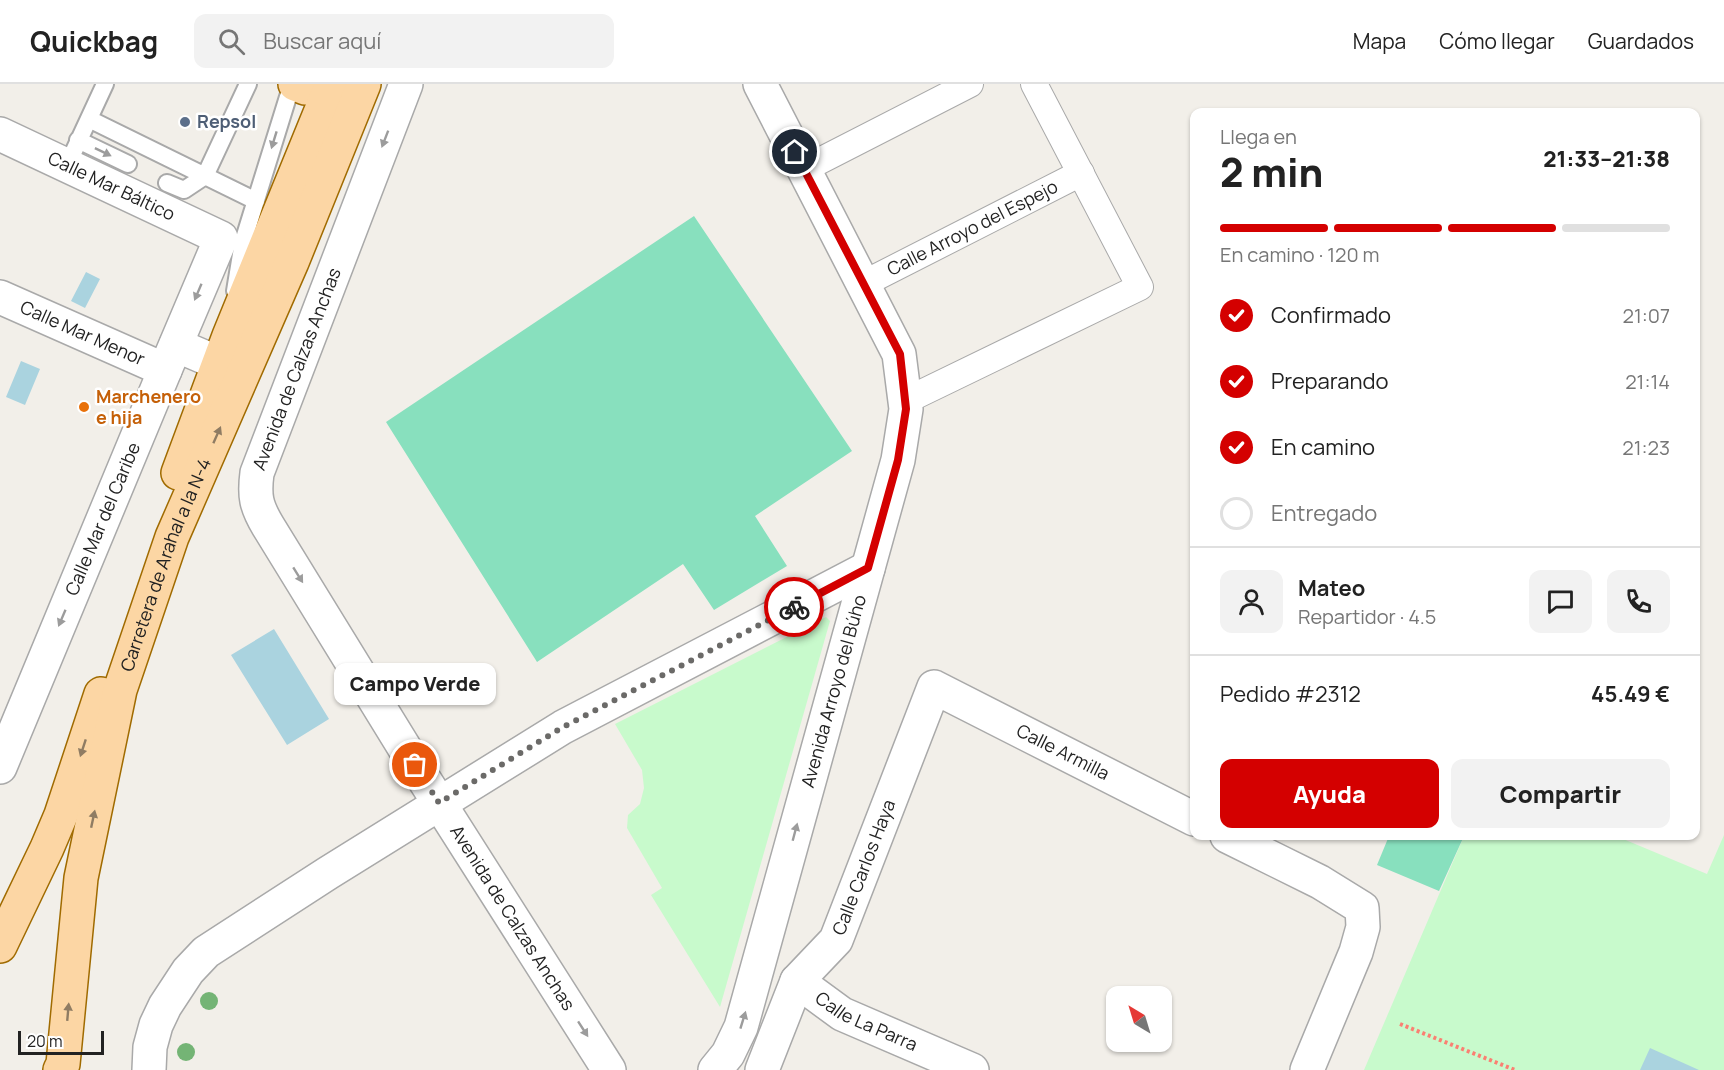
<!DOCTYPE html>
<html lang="es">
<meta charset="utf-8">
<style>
body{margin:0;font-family:Manrope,sans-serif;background:#f2f2f2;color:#222;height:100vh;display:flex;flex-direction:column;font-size:22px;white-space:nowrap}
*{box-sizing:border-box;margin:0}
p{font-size:20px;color:#767676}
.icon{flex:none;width:33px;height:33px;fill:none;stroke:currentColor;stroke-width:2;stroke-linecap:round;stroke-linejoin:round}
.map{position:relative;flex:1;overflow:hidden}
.details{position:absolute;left:1190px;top:24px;width:510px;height:732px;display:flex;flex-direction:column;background:#fff;border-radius:12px;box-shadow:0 2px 4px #0004}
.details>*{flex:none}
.needle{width:39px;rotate:322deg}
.controls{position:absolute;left:1106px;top:902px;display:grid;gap:12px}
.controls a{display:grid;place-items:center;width:66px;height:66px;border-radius:12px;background:#fff;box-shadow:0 2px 4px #0004;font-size:30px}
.scale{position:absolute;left:18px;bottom:15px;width:86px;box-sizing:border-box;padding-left:6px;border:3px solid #222;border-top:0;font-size:16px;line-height:21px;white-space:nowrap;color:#222;-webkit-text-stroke:4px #fff;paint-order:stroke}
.pin{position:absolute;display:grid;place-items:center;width:51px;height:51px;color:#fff;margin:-26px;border:3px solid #fff;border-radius:50%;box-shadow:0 2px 6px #0007}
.courier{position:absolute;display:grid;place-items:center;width:60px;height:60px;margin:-30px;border:4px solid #d40000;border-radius:50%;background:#fff;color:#222;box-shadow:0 2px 8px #0007}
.bubble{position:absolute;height:42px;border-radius:12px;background:#fff;box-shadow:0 2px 4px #0004;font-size:20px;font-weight:800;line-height:42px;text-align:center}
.headline em{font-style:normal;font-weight:800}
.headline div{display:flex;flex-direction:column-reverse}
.headline{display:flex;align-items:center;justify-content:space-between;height:102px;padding:0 30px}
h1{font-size:39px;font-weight:800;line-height:45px}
.bar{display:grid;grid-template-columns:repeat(4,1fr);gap:9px 6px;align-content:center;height:72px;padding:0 30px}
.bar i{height:8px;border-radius:4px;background:#e0e0e0}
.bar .selected{background:#d40000}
.bar p{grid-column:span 4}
.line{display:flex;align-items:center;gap:15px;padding:0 30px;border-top:2px solid #e0e0e0}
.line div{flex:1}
.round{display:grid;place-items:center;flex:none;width:63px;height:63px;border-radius:12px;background:#f2f2f2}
ol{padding:0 30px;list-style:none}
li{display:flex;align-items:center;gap:18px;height:66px}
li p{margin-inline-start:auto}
li .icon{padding:6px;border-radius:50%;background:#d40000;color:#fff;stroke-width:4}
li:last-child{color:#767676}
li i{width:33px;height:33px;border:3px solid #e0e0e0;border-radius:50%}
.button{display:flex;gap:12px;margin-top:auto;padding:12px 30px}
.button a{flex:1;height:69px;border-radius:12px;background:#d40000;color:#fff;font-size:24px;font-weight:800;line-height:69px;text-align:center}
.button a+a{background:#f2f2f2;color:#222}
header{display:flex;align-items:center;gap:36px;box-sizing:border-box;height:84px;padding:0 30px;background:#fff;border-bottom:2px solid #e0e0e0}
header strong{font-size:28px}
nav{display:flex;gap:33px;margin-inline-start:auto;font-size:21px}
.search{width:420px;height:54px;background:#f2f2f2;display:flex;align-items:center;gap:15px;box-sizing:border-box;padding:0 21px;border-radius:12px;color:#767676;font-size:22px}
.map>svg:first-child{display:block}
</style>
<header>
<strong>Quickbag</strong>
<div class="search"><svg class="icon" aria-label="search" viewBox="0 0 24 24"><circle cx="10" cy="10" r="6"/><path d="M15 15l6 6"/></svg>Buscar aquí</div>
<nav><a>Mapa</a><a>Cómo llegar</a><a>Guardados</a></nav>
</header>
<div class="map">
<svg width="1724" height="986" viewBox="0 0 1724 986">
<rect width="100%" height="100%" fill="#f2efe9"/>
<path fill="#c8facc" d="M826 533 830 537 720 923 651 811 662 804 627 744 628 731 640 720 644 704 642 686 615 640Z
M1724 751V986H1364L1464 752H1616L1707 790Z"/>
<path fill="#88e0be" d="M694 132 852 367 755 432 787 482 714 526 683 480 537 578 386 338Z
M1389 752H1464L1439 807 1377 781Z"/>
<path fill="#aad3df" d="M86 188 100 195 85 224 71 217Z
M21 277 40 285 25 321 6 313Z
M274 545 329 635 287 661 231 571Z
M1650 964 1699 986H1640Z"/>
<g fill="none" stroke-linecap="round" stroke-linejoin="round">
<g stroke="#a9a9a9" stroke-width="20">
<path id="service" d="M89 35 256 117
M78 56 128 80
M67 82 105 0
M167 99 184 106 205 92 248 0
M235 207 243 158 292 0"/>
</g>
<g stroke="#a9a9a9" stroke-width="28">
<g id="pedestrian">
<path d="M804 85 970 0"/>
<path id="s1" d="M863 200 1081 89"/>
<path d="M905 317 1140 203 1034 0"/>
</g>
</g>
<g stroke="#a9a9a9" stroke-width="36">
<g id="minor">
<path id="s2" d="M406 0 257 389C254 412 256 422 268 442L415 681 609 986"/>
<path id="s3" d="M0 50 221 154 165 286 0 683"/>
<path id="s4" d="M0 213 165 286"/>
<path d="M176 261 218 279"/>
<path d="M1227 752 1320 798 1362 824 1363 843 1356 868 1307 986"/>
<path id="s5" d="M797 897 842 930 972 986"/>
<path d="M149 986 150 963 156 941 165 922 188 887 206 868 328 789 563 643 868 484"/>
<path id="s6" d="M715 986 728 970 741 943 898 376 906 325 899 270 760 0"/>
<path id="s7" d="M762 986 797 897 836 856 934 603 1194 735"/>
</g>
</g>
<g stroke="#a06b00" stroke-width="36">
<g id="primary">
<path d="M295 0 305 4 314 0"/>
<path d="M178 389 229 252 332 0"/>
<path d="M0 862 47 764 61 731 101 610"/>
<path id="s8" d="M60 986 63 980 81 794 120 606 172 453 292 178 364 0"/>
</g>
</g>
<path stroke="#fa8072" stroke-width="4" stroke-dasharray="3 3" stroke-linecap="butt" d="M1400 940 1515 986"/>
<use href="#service" stroke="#fff" stroke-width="16"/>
<use href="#pedestrian" stroke="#fff" stroke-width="26"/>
<use href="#minor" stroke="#fff" stroke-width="33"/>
<use href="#primary" stroke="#fcd6a4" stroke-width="33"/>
</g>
<g fill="#74b475">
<circle cx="209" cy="917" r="9"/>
<circle cx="186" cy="968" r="9"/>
</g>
<defs><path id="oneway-solid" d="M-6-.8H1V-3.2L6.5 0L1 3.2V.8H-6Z" transform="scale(1.5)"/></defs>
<g fill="#9c9c9c">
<use href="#oneway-solid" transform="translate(385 55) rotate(111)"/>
<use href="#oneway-solid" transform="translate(274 56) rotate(107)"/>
<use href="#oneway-solid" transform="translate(103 68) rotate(26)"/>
<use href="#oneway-solid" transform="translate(198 208) rotate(113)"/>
<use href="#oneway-solid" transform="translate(298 491) rotate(58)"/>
<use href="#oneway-solid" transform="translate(62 534) rotate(113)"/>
<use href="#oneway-solid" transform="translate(795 748) rotate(-75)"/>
<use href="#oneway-solid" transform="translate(743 936) rotate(-73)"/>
<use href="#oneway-solid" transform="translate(583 945) rotate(57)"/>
</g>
<g fill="#8f7c63">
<use href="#oneway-solid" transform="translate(217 351) rotate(-66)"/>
<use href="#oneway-solid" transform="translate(83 664) rotate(108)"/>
<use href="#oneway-solid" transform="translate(93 735) rotate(-78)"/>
<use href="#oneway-solid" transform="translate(68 928) rotate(-85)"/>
</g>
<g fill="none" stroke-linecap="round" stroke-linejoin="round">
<path stroke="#6b6a68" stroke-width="6" stroke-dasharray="0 10.8" d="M415 681 439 719 563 643 794 523"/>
<path stroke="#d40000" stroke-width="8" d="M794 523 868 484 898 376 906 325 900 270 795 68"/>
</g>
<circle fill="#5c6f8a" stroke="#fff" stroke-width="2" cx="185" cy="38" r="6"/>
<circle fill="#e8710a" stroke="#fff" stroke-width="2" cx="84" cy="323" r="6"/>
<g text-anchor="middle" stroke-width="5" stroke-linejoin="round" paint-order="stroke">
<g font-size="18" font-weight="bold" fill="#4e5e75" stroke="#fff" text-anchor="start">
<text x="197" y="44">Repsol</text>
</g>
<g font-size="18" fill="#222" stroke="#fff">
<text dy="6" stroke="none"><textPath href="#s3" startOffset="123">Calle Mar Báltico</textPath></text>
<text dy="6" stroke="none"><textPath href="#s1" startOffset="123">Calle Arroyo del Espejo</textPath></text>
<text dy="6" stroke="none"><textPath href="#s4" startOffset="90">Calle Mar Menor</textPath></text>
<text transform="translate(297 285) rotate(-69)" y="6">Avenida de Calzas Anchas</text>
<text transform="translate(103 435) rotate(-67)" y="6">Calle Mar del Caribe</text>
<text dy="6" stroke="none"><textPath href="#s8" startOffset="519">Carretera de Arahal a la N-4</textPath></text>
<text dy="6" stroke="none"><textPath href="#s6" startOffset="399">Avenida Arroyo del Búho</textPath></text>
<text dy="6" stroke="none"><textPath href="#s7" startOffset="568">Calle Armilla</textPath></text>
<text dy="6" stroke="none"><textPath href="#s7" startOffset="230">Calle Carlos Haya</textPath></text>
<text dy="6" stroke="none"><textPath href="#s2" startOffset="934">Avenida de Calzas Anchas</textPath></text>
<text dy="6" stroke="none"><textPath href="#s5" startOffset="81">Calle La Parra</textPath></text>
</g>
<g font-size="18" font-weight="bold" fill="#c56008" stroke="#fff" text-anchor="start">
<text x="96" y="319">Marchenero<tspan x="96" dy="21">e hija</tspan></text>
</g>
</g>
</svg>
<div class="controls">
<a><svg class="needle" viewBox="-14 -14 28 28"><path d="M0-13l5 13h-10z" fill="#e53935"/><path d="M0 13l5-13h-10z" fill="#767676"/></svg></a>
</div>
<div class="scale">20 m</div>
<div class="pin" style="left:415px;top:681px;background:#ea580c"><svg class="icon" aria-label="bag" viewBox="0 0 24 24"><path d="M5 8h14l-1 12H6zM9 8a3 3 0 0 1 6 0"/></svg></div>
<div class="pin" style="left:795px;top:68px;background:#1f2937"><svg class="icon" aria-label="home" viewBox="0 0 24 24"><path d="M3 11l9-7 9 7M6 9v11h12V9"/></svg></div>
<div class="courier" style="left:794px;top:523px"><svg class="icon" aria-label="bike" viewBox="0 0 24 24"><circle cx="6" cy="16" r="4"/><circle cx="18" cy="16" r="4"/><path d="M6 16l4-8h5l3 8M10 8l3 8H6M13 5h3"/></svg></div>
<div class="bubble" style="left:334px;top:579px;width:162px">Campo Verde</div>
<section class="details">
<div class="headline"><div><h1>2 min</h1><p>Llega en</p></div><em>21:33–21:38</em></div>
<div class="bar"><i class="selected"></i><i class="selected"></i><i class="selected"></i><i></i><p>En camino · 120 m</p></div>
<ol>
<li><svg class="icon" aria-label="check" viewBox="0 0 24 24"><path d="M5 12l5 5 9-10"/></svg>Confirmado<p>21:07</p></li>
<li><svg class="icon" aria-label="check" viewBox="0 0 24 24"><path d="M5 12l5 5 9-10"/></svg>Preparando<p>21:14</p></li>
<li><svg class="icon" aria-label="check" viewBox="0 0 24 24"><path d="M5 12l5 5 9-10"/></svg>En camino<p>21:23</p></li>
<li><i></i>Entregado</li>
</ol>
<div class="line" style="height:108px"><a class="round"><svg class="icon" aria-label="person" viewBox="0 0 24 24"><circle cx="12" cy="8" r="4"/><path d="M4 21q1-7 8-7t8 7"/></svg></a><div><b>Mateo</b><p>Repartidor · 4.5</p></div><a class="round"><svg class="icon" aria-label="chat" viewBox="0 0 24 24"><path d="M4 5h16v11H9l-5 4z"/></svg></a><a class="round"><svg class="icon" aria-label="phone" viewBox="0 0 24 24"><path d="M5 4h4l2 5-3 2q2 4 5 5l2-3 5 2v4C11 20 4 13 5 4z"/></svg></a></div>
<div class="line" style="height:78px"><div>Pedido #2312</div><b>45.49 €</b></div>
<div class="button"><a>Ayuda</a><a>Compartir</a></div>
</section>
</div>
